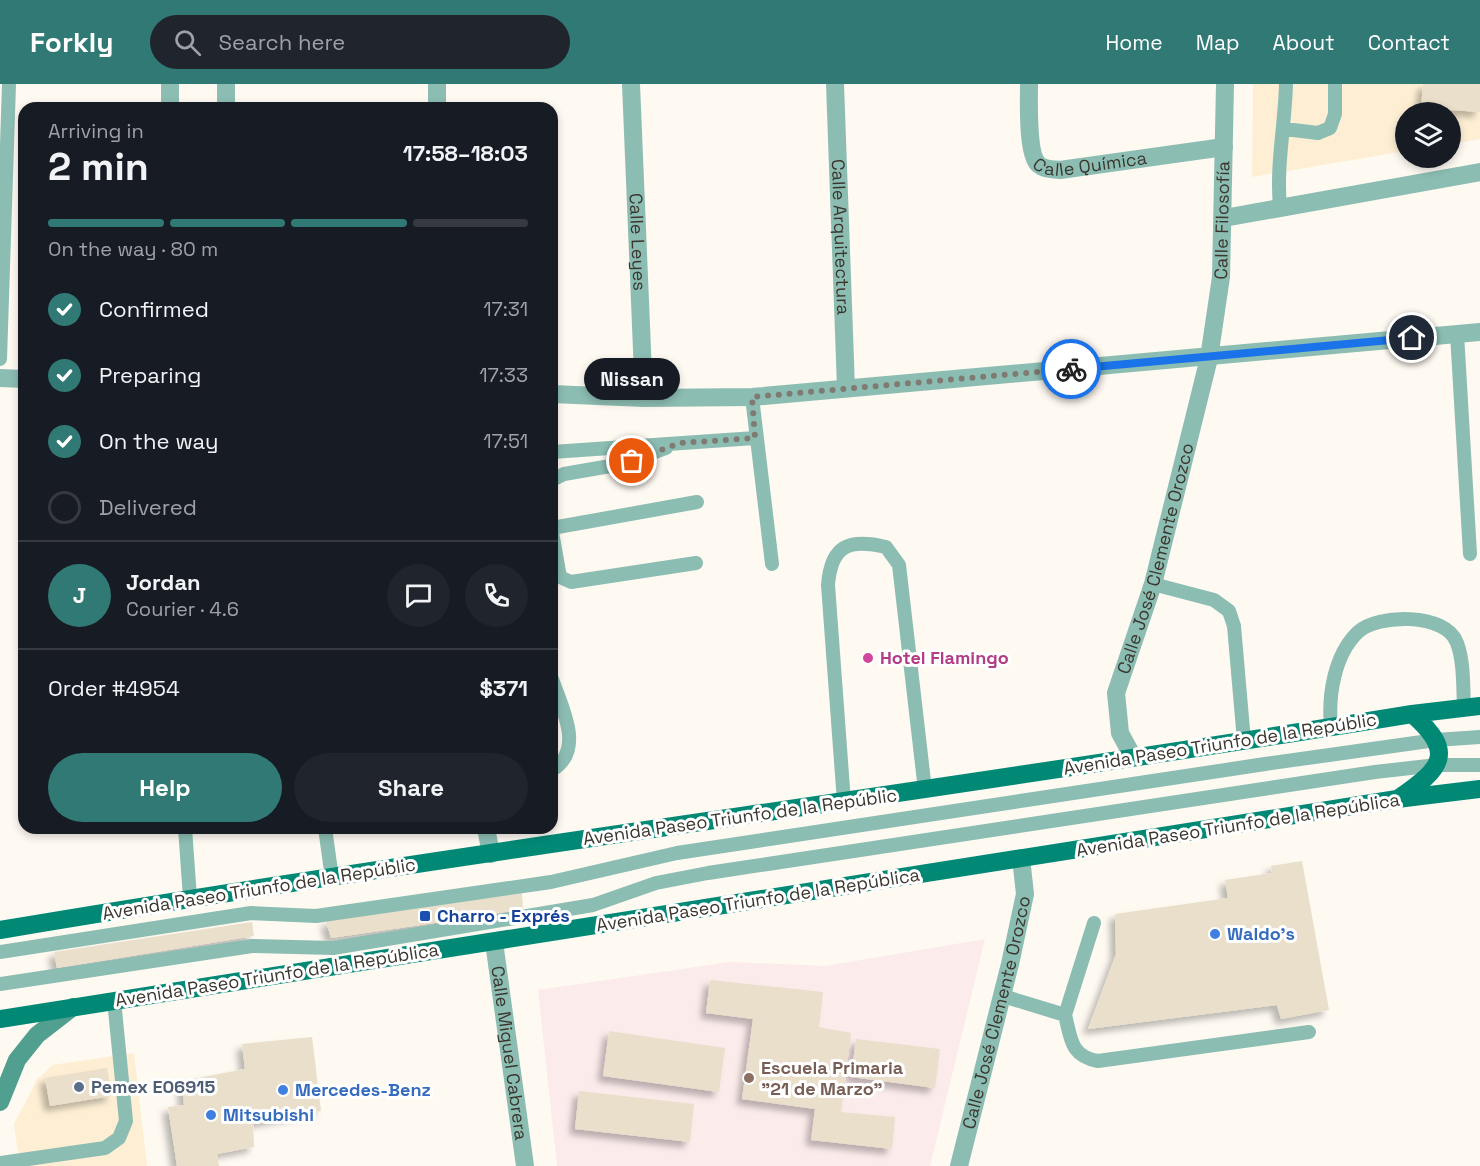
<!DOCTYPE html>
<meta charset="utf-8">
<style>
body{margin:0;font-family:"Space Grotesk",sans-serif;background:#20242c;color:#f1f3f6;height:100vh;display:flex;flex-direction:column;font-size:22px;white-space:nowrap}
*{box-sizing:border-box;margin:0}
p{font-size:20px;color:#9ea1a6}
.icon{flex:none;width:33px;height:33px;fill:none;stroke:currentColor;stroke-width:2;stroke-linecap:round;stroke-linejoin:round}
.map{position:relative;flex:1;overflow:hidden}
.drawer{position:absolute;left:18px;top:18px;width:540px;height:732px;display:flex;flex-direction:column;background:#171b24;border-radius:18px;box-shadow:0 3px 9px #0003}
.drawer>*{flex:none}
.controls{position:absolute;left:1395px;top:18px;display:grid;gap:12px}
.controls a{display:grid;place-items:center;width:66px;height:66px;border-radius:50%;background:#171b24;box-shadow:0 3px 9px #0003;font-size:30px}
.pin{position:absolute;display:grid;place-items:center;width:51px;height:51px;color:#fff;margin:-26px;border:3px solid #fff;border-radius:50%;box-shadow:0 2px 6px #0007}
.courier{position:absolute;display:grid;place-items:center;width:60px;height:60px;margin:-30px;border:4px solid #1a73e8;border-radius:50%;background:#fff;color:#222;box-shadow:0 2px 8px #0007}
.bubble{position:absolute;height:42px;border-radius:21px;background:#171b24;box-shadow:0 3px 9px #0003;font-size:20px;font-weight:800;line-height:42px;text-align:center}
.headline em{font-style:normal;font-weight:800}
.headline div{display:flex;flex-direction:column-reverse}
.headline{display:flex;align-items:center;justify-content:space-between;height:102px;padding:0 30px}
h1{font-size:39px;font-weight:800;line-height:45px}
.bar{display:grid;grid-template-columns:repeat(4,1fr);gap:9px 6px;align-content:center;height:72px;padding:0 30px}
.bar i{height:8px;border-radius:4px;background:#363941}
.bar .active{background:#307974}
.bar p{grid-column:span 4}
.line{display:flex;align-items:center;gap:15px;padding:0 30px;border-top:2px solid #363941}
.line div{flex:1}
.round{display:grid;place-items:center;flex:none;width:63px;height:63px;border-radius:32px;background:#20242c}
ol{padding:0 30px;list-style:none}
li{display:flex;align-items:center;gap:18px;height:66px}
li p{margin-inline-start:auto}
li .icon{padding:6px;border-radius:50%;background:#307974;color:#fff;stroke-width:4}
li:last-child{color:#9ea1a6}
li i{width:33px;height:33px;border:3px solid #363941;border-radius:50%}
.primary-button{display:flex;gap:12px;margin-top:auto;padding:12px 30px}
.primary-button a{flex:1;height:69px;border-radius:36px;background:#307974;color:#fff;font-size:24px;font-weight:800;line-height:69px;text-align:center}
.primary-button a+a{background:#20242c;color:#f1f3f6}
header{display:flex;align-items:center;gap:36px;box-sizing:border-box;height:84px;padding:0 30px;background:#307974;color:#fff}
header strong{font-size:28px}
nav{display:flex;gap:33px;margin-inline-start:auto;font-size:21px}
.search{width:420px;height:54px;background:#20242c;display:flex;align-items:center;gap:15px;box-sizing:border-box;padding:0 21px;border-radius:33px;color:#9ea1a6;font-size:22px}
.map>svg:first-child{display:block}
</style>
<header>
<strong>Forkly</strong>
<div class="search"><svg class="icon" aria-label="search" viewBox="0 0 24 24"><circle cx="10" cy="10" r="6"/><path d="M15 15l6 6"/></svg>Search here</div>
<nav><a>Home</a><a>Map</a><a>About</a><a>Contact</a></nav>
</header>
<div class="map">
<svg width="1480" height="1082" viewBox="0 0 1480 1082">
<defs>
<filter id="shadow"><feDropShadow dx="-5.5" dy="5.5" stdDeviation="3" flood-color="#0004"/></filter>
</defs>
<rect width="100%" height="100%" fill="#fef9f1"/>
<path fill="#feefd4" d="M1253 0H1480V55L1451 60 1450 28H1406L1405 67 1252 93Z
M134 969 147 1082H20L14 1040 37 996 52 981Z"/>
<path fill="#fcebeb" d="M985 855 930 1082H557L538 906 730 878 826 882Z"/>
<path fill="#eadfcb" filter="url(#shadow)" d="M1423 0H1480V28L1421 24Z
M1302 777 1329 926 1281 935 1277 921 1088 945 1116 870 1115 830 1228 814 1225 796 1272 789 1271 782Z
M522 809 523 826 331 854 326 837Z
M252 838 254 852 57 884 54 868Z
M710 896 823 908 819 943 851 949 841 1028 895 1033 892 1065 811 1056 815 1025 742 1015 753 935 706 929Z
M609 947 725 964 719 1008 603 992Z
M312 953 321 1027 253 1039 254 1063 217 1070 219 1082H177L168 1023 184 1021 182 997 245 985 242 960Z
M856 955 940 965 935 1004 851 993Z
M107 984 112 1012 50 1022 45 994Z
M579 1007 694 1020 690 1058 575 1045Z"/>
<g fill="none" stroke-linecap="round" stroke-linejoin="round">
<path stroke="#8cbdb2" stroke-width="14" d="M1285 45 1318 49 1330 44 1335 30V0
M1280 122C1276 82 1285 41 1286 0
M1457 250 1470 470
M0 275 9 0
M752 313 772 480
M552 368 755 354
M552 396 564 390 622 380 666 364
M552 444 697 418
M552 448 560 493 571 498 696 479
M1153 500 1214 516 1229 527 1234 542 1244 657
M552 595C562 624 585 666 552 686
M1331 643C1328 612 1334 571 1358 548 1377 530 1446 528 1457 559 1464 577 1463 603 1464 623
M844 718 828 501C831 462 848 454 886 463L899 481 925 706
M185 744 190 814
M325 744 332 794
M0 868 251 829 316 832 475 809 551 798 677 769 1265 680 1436 656 1480 653
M0 900 252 862 333 864 593 821 656 799 708 789 1375 688 1437 681H1480
M1003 912 1065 931C1071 954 1070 972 1098 977L1309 948
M1065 931 1094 839
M0 1079 105 1064 119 1054 126 1037 114 916"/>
<g stroke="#8cbdb2" stroke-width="18">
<path d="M226 0V24"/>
<path d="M437 0V24"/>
<path id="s1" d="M631 0 644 314"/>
<path id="s2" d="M835 0 846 304"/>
<path id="s3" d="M1029 0C1029 16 1027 69 1038 80 1044 86 1053 85 1060 86L1224 63"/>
<path d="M170 24V0"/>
<path d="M1224 134 1480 88"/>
<path d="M0 294 24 295"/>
<path d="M552 310 644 314 752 313 1480 248"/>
<path id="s4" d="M1133 673 1120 649 1116 609 1153 500 1209 274 1221 193 1225 0"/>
<path d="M486 744 491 770"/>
<path id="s5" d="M494 858 525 1082"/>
<path id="s6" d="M959 1082 1010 880 1025 810 1021 774"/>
</g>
<path stroke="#509f8f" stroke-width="18" d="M0 1018 17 976 37 951 73 923"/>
<path stroke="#018976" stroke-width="18" d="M1399 714C1441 685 1457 669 1412 630
M0 846C469 767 942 707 1412 630L1480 622
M0 935 1397 715 1480 705"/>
</g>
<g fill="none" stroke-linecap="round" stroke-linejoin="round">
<path stroke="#7f7b73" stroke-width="6" stroke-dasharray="0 10.8" d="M632 377 680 359 755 354 752 313 1071 285"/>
<path stroke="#1a73e8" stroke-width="8" d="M1071 285 1412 254"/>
</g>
<circle fill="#d1479c" stroke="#fff" stroke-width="2" cx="868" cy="574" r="6"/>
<rect fill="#1a4fb4" stroke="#fff" stroke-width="2" x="419" y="826" width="12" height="12" rx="3"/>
<g fill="#3f7fe0" stroke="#fff" stroke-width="2">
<circle cx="1215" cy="850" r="6"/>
<circle cx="283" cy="1006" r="6"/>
<circle cx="211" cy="1031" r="6"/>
</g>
<circle fill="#8d6e63" stroke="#fff" stroke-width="2" cx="749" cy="994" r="6"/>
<circle fill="#5c6f8a" stroke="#fff" stroke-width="2" cx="79" cy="1003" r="6"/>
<g text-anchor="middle" stroke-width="6" stroke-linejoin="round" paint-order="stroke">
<g font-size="18" fill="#3b372f" stroke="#fff">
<text dy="6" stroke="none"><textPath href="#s3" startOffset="135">Calle Química</textPath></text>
<text dy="6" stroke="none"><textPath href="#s4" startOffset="554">Calle Filosofía</textPath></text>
<text dy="6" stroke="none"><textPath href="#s2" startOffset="153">Calle Arquitectura</textPath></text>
<text dy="6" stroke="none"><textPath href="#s1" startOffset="158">Calle Leyes</textPath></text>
<text dy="6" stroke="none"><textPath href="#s4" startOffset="208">Calle José Clemente Orozco</textPath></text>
<text transform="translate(1220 660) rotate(-9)" y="6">Avenida Paseo Triunfo de la Repúblic</text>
<text transform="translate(740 733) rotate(-8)" y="6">Avenida Paseo Triunfo de la Repúblic</text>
<text transform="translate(1238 741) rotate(-9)" y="6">Avenida Paseo Triunfo de la República</text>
<text transform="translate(259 805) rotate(-9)" y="6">Avenida Paseo Triunfo de la Repúblic</text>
<text transform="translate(758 816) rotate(-9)" y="6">Avenida Paseo Triunfo de la República</text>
<text transform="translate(277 891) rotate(-9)" y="6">Avenida Paseo Triunfo de la República</text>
<text dy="6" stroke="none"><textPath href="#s6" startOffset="158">Calle José Clemente Orozco</textPath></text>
<text dy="6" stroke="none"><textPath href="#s5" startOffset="112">Calle Miguel Cabrera</textPath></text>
</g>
<g font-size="18" font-weight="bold" fill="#b23c85" stroke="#fff" text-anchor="start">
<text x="880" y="580">Hotel Flamingo</text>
</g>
<g font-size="18" font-weight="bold" fill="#164399" stroke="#fff" text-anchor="start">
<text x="437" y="838">Charro - Exprés</text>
</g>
<g font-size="18" font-weight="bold" fill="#366cbe" stroke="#fff" text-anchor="start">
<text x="1227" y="856">Waldo's</text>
<text x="295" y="1012">Mercedes-Benz</text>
<text x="223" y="1037">Mitsubishi</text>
</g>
<g font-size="18" font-weight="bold" fill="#785e54" stroke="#fff" text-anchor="start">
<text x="761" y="990">Escuela Primaria<tspan x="761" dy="21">"21 de Marzo"</tspan></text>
</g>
<g font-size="18" font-weight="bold" fill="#4e5e75" stroke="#fff" text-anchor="start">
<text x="91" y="1009">Pemex E06915</text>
</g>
</g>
</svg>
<div class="controls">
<a><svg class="icon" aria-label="layers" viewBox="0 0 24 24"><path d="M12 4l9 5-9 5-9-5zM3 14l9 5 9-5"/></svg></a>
</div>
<div class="pin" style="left:632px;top:377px;background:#ea580c"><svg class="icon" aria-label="bag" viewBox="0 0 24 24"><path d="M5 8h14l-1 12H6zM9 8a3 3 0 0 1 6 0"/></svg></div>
<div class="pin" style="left:1412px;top:254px;background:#1f2937"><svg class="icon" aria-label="home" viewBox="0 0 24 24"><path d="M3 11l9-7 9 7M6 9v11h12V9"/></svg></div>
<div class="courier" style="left:1071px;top:285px"><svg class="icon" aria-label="bike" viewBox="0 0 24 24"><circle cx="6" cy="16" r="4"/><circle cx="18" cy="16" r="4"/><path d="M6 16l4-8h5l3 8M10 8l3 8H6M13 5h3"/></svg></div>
<div class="bubble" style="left:584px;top:274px;width:96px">Nissan</div>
<section class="drawer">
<div class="headline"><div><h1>2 min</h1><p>Arriving in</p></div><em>17:58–18:03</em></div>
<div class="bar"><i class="active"></i><i class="active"></i><i class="active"></i><i></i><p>On the way · 80 m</p></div>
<ol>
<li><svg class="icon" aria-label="check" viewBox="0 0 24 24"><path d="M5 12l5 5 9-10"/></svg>Confirmed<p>17:31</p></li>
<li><svg class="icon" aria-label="check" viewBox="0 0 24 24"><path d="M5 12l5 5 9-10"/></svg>Preparing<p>17:33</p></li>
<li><svg class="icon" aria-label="check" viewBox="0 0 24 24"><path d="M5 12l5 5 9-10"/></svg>On the way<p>17:51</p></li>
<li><i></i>Delivered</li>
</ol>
<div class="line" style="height:108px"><b class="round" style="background:#307974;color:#fff">J</b><div><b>Jordan</b><p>Courier · 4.6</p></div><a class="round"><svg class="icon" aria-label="chat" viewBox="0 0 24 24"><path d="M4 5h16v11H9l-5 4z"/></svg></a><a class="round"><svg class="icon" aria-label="phone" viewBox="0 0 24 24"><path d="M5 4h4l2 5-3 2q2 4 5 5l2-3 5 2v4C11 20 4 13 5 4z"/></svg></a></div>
<div class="line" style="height:78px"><div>Order #4954</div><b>$371</b></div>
<div class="primary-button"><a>Help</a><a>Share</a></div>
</section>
</div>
